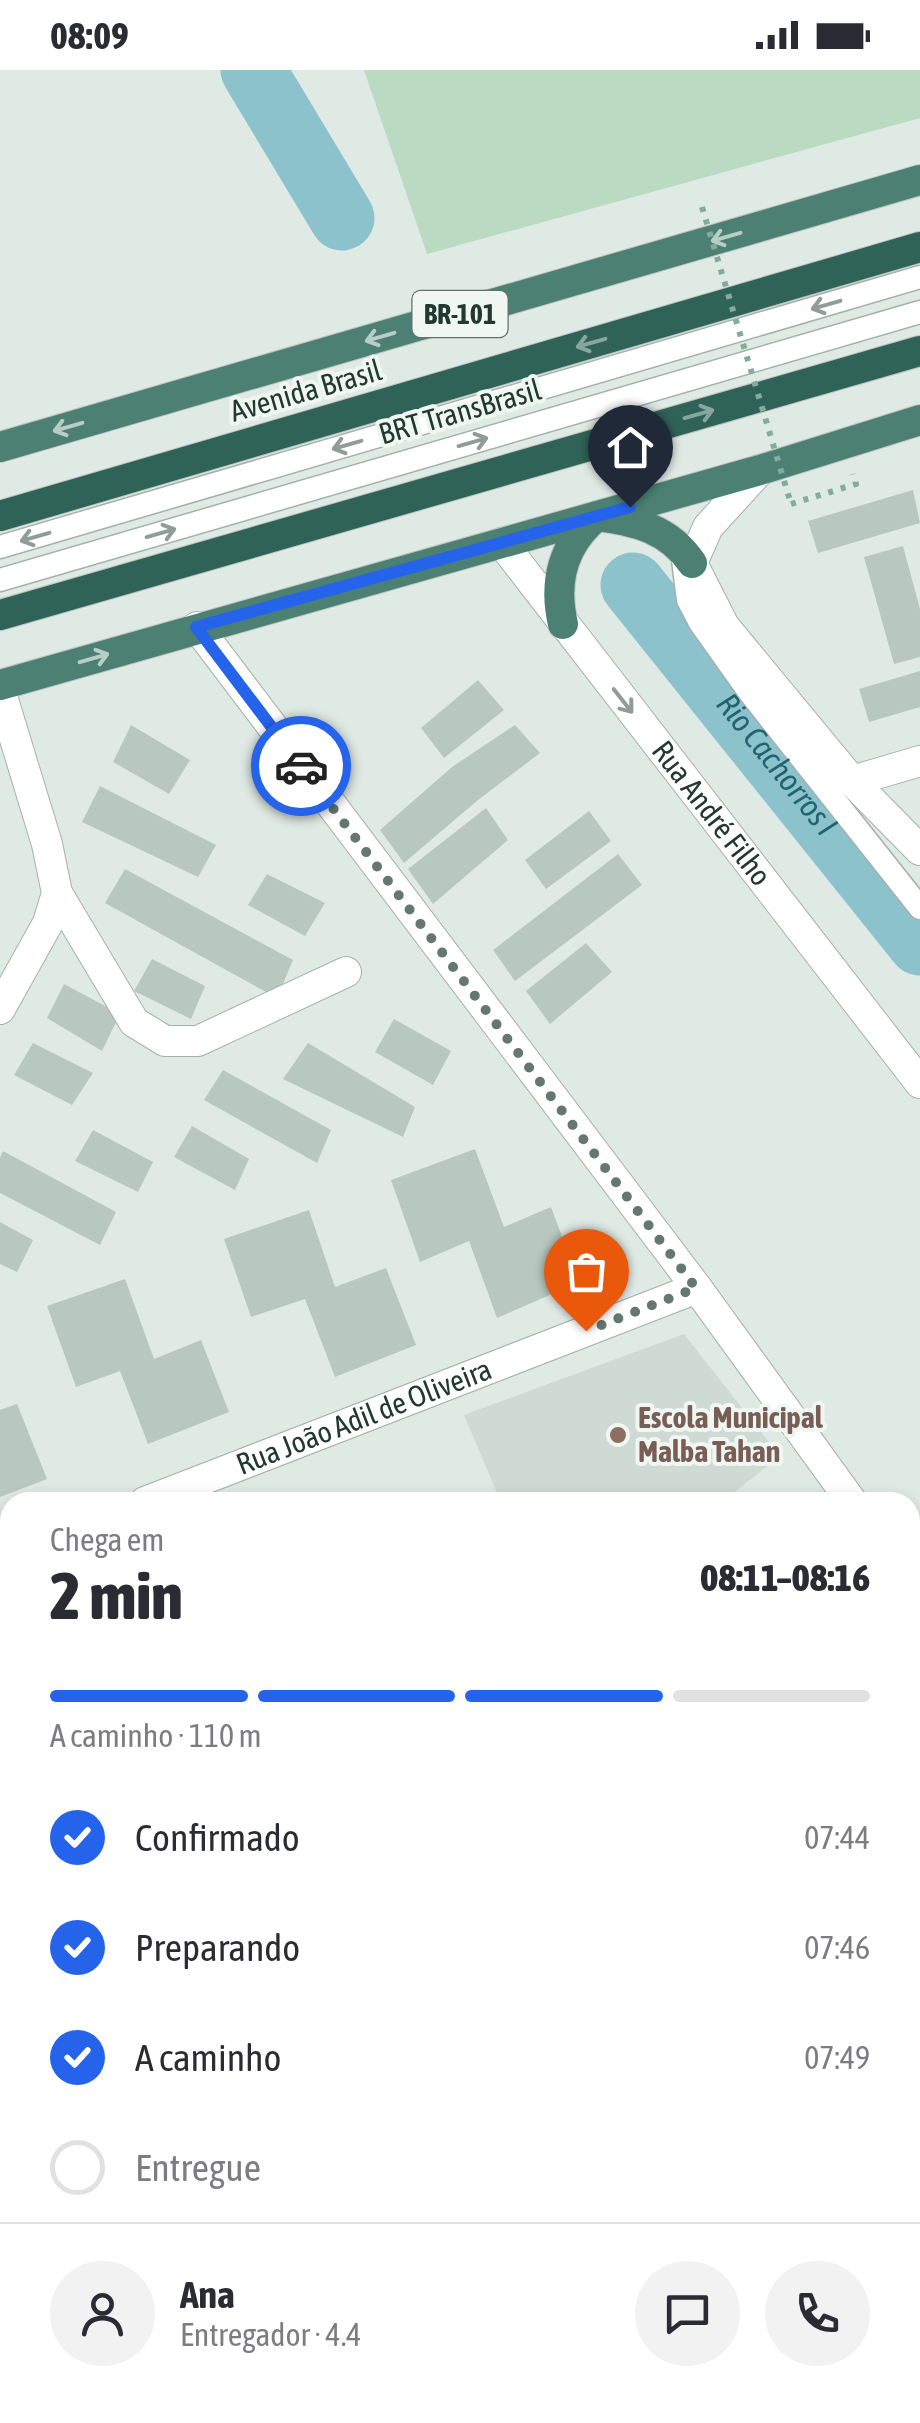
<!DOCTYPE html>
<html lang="pt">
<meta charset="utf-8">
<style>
body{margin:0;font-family:"Asap Condensed",sans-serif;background:#f2f2f3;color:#2b2b33;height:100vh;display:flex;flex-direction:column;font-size:38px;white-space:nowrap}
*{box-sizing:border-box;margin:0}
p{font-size:32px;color:#7c7c81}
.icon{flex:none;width:55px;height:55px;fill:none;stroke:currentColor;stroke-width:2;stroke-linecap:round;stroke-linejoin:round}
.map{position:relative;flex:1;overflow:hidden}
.details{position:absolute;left:0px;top:1422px;width:920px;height:932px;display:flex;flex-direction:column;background:#fff;border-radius:30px 30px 0 0;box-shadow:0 5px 15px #0003}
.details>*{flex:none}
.pin{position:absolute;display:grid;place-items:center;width:85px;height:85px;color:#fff;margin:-102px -42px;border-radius:50% 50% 50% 0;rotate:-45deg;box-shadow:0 0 10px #0007}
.pin .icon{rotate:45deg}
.courier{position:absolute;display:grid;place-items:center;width:100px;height:100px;margin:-50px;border:8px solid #2563eb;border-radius:50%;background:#fff;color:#222;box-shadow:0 2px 12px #0007}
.summary em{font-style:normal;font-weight:800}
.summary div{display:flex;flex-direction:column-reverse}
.summary{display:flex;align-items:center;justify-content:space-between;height:170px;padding:0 50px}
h1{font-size:65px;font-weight:800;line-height:75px}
.bar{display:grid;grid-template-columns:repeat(4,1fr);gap:15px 10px;align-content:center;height:120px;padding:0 50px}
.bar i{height:12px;border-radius:8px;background:#e1e1e2}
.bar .selected{background:#2563eb}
.bar p{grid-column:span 4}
.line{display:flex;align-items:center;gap:25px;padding:0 50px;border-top:2px solid #e1e1e2}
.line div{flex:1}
.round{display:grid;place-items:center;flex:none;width:105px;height:105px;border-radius:52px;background:#f2f2f3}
ol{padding:0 50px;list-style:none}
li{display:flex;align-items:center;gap:30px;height:110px}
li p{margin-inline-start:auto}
li .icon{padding:10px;border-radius:50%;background:#2563eb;color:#fff;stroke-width:4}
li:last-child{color:#7c7c81}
li i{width:55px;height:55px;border:5px solid #e1e1e2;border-radius:50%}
.status{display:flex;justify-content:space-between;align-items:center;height:70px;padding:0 50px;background:#fff;direction:ltr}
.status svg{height:28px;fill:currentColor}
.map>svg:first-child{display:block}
</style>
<div class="status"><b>08:09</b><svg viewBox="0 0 49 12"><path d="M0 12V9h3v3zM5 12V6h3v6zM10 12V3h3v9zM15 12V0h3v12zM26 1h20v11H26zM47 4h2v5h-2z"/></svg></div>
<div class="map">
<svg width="920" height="2353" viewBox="0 0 920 2353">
<rect width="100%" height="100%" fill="#e0eae5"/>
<path fill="#cfdad4" d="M684 1264 780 1386 722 1432H501L464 1345Z"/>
<path fill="#badac2" d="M364 0H920V48L427 184Z
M1 1789 10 1794V1977L0 1971Z"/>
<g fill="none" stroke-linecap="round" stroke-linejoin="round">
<g stroke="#8cc2cb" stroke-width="65">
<path d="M253 0 342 148"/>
<path id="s1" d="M633 515 920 873"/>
</g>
</g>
<path fill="#b9c7c1" d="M913 420 920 453 818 483 808 451Z
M903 476 920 539V587L894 594 864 487Z
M920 601V637L869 652 859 619Z
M478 610 504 640 444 688 421 658Z
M131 655 190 690 169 724 113 692Z
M515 655 540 683 478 730 404 793 380 760 452 697Z
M100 716 216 775 198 807 82 752Z
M486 738 508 770 433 834 408 799Z
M589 741 611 771 546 819 525 790Z
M618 784 642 815 515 911 493 880Z
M125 799 293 890 277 928 105 833Z
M267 804 325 833 305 866 248 835Z
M586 873 612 902 550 954 526 921Z
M152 889 205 916 191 949 134 921Z
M64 914 120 944 102 981 47 948Z
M394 949 451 981 433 1015 375 982Z
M33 973 93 1003 72 1035 14 1005Z
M308 973 415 1037 403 1067 283 1009Z
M223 1000 331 1060 317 1093 204 1030Z
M192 1056 249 1089 235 1120 174 1087Z
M93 1060 153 1092 138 1122 75 1091Z
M475 1079 504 1157 551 1137 579 1212 497 1248 469 1171 420 1192 391 1110Z
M3 1081 116 1142 100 1175 0 1123V1088Z
M309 1140 335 1217 386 1198 416 1275 335 1307 305 1229 251 1247 224 1169Z
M0 1152 33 1170 17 1202 0 1194Z
M125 1209 154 1289 201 1270 229 1342 148 1374 120 1301 76 1317 47 1236Z
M17 1334 47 1409 0 1427V1340Z
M10 1614V1699L0 1703V1618Z
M920 1695V1745L910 1754V1702Z
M910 1804 920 1816V1849L910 1857Z
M920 1867V1917L910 1926V1875Z
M920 2189V2251L910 2263V2200Z
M920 2270V2329L910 2341V2283Z
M442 2345H464L467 2353H417Z
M596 2345H667L677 2353H608Z
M862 2345H907L901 2353H870Z"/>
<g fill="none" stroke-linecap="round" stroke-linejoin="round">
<g stroke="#a3b1ac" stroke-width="25">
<path id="service" d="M0 477 920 207
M682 482 688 530 700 553 749 622 920 838
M0 510 920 242"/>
</g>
<g stroke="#a3b1ac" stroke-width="32">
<g id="minor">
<path d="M197 557 697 1218 852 1432"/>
<path d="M0 620 47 774 57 823 48 853 0 939"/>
<path d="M852 711 920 691"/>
<path d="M57 823 134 952 165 971H198L346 902"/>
<path id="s2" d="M145 1432 697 1218"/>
<path d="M0 1488 10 1485"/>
<path d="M910 1513C917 1532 920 1550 910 1568"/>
<path d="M910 1672 920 1685"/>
<path d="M0 1749 10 1745"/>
<path d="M910 1786 920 1779"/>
<path d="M0 2037 10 2045"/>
<path d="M910 2167 920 2173"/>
<path d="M519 2345 529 2353"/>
<path d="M363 2353 368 2345"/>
<path d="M562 2353 569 2345"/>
</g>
</g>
<g stroke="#a3b1ac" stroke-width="32">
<g id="tertiary">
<path d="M760 400 708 457 692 493 724 556 852 711 920 780"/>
<path id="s3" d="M502 473 920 1013"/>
</g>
</g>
<g stroke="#bdc4c2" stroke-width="32">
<path id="trunk" d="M0 377 920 110
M563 554C553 512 563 474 597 446 635 450 670 460 692 493
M0 615 760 400 920 350"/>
</g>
<g stroke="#bdc4c2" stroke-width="32">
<path id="motorway" d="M0 446 920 177
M0 545 920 281"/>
</g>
<path stroke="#83ab9e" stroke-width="6" stroke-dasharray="5 8" stroke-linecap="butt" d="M791 434 856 414 853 404"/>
<use href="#service" stroke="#fff" stroke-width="22"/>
<use href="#minor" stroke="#fff" stroke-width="30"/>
<use href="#tertiary" stroke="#fff" stroke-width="30"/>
<use href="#trunk" stroke="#4c8073" stroke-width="30"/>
<use href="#motorway" stroke="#306358" stroke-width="30"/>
<path stroke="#83ab9e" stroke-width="6" stroke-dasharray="5 8" stroke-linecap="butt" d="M702 137 791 434"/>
</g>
<defs><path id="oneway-shaft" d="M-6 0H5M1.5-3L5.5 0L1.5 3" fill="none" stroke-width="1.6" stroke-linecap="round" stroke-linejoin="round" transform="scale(2.5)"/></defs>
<g stroke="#b7cdc6">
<use href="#oneway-shaft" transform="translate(726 167) rotate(164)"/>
<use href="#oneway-shaft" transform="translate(380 267) rotate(164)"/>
<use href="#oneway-shaft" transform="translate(68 357) rotate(164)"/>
<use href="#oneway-shaft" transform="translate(94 588) rotate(-16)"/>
</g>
<g stroke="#909c98">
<use href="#oneway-shaft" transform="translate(826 235) rotate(164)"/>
<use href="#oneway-shaft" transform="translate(473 372) rotate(-16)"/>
<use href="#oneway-shaft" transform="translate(347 375) rotate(164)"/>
<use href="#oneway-shaft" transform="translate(161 463) rotate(-16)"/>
<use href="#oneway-shaft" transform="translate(35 467) rotate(164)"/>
<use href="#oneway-shaft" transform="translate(623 631) rotate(52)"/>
</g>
<g stroke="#86a69e">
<use href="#oneway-shaft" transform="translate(591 273) rotate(164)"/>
<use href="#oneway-shaft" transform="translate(699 344) rotate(-16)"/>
</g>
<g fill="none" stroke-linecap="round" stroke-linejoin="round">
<path stroke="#647771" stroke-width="10" stroke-dasharray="0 18" d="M301 696 696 1218 586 1261"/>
<path stroke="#2563eb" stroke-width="12" d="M301 696 196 557 630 437"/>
</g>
<circle fill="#8d6e63" stroke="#f0f7f3" stroke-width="4" cx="618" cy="1365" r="10"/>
<g text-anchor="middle" stroke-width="8" stroke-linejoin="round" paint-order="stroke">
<rect fill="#f0f7f3" stroke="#60726c" stroke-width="2.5" x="412.5" y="221" width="95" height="46" rx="8"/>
<g font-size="28" font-weight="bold" fill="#223932">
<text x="460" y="254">BR-101</text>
</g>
<g font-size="30" fill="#223932" stroke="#f0f7f3">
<text transform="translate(306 321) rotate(-16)" y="10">Avenida Brasil</text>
<text transform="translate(460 342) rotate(-16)" y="10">BRT TransBrasil</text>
<text dy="10" stroke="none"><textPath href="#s3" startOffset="342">Rua André Filho</textPath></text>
<text dy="10" stroke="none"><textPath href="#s2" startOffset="235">Rua João Adil de Oliveira</textPath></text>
</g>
<g font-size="30" font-weight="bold" fill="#785e54" stroke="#f0f7f3" text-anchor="start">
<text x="638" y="1358">Escola Municipal<tspan x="638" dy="34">Malba Tahan</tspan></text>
</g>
<g font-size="32" font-style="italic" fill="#216470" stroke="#f0f7f3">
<text dy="11" stroke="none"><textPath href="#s1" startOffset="230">Rio Cachorros I</textPath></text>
</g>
</g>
</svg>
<div class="pin" style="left:586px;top:1261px;background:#ea580c"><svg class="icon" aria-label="bag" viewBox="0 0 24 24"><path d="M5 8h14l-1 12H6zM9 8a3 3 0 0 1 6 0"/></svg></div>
<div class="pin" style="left:630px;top:437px;background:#1f2937"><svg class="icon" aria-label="home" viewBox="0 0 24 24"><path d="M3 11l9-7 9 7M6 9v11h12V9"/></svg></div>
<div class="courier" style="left:301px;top:696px"><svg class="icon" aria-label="car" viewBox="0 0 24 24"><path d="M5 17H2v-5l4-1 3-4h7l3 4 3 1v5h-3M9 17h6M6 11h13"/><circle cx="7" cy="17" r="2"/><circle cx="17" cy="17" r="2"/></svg></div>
<section class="details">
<div class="summary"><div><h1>2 min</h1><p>Chega em</p></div><em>08:11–08:16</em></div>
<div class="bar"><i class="selected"></i><i class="selected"></i><i class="selected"></i><i></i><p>A caminho · 110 m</p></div>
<ol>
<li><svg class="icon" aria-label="check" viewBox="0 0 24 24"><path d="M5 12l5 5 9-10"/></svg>Confirmado<p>07:44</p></li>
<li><svg class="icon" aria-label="check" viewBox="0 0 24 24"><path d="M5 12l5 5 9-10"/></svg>Preparando<p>07:46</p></li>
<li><svg class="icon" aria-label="check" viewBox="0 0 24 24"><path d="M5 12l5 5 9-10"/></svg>A caminho<p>07:49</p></li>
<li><i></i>Entregue</li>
</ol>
<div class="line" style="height:180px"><a class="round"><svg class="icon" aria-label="person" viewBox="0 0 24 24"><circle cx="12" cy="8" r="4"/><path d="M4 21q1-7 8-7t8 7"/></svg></a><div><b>Ana</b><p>Entregador · 4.4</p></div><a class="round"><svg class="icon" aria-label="chat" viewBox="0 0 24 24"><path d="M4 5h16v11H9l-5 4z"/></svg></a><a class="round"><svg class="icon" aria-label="phone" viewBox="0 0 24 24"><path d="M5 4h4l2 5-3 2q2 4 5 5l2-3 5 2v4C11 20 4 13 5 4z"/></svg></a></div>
</section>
</div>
